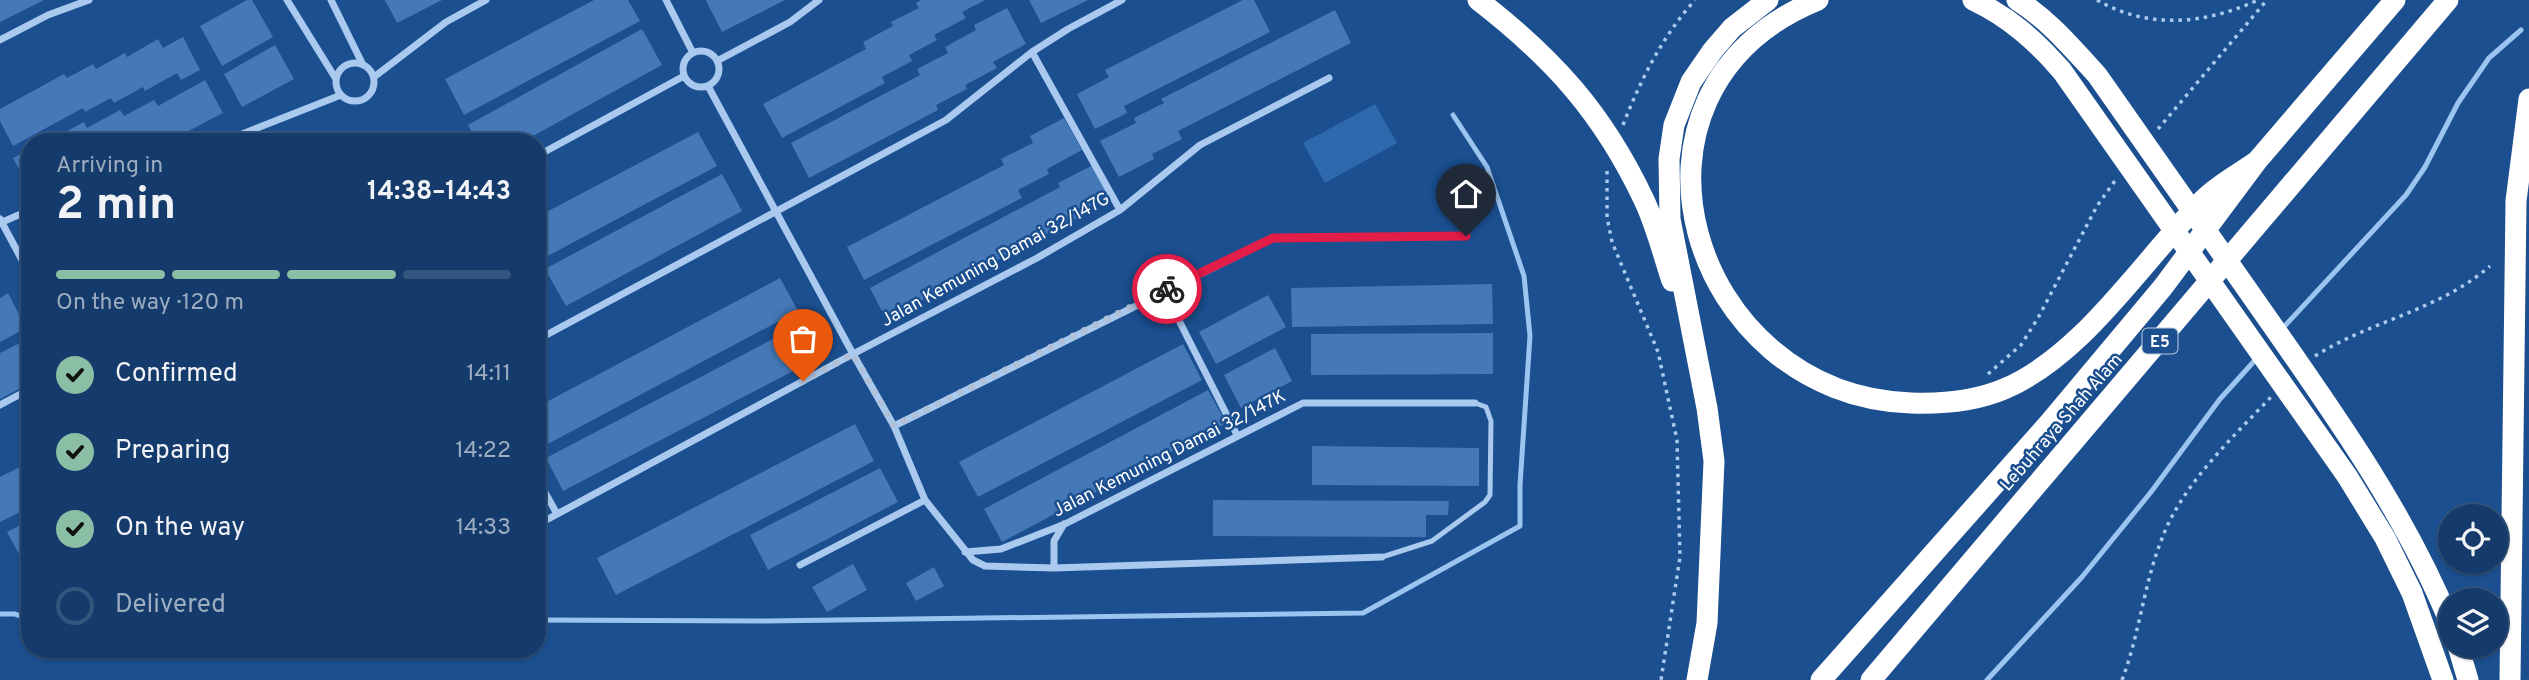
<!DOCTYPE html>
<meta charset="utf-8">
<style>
body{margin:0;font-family:Overpass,sans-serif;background:#214673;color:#f1f3f6;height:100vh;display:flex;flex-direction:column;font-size:26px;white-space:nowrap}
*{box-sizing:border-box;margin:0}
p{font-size:23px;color:#9dadc1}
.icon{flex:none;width:38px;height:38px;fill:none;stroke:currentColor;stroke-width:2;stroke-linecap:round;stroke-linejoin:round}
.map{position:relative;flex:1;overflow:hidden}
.sheet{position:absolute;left:21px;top:133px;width:525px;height:525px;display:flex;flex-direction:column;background:#143b6b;border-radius:28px;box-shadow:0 2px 5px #0004,0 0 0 2px #33557e}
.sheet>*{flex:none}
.fabs{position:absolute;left:2438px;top:504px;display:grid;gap:14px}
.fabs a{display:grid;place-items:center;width:70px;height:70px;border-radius:50%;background:#143b6b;box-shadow:0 2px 5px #0004,0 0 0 2px #33557e;font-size:35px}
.pin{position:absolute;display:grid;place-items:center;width:60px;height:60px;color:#fff;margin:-72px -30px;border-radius:50% 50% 50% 0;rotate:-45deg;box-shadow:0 0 7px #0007}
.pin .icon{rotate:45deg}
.courier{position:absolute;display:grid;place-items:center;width:70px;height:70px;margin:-35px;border:5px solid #e11d48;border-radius:50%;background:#fff;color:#222;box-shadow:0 2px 9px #0007}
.summary em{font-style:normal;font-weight:700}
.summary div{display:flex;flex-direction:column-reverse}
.summary{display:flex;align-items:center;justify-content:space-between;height:119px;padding:0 35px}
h1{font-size:46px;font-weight:700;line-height:52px}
.bar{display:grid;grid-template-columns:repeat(4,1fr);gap:10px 7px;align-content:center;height:84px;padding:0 35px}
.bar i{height:9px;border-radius:5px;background:#33557e}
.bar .on{background:#8abfa5}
.bar p{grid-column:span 4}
ol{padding:0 35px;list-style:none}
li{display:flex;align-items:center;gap:21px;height:77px}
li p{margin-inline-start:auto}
li .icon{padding:7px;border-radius:50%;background:#8abfa5;color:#111;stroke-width:4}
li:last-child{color:#9dadc1}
li i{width:38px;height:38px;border:4px solid #33557e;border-radius:50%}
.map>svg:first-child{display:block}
</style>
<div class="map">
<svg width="2529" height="680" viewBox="0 0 2529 680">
<rect width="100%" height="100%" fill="#1b4f8f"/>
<path fill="#2e69ad" d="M1375 104 1397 143 1325 183 1303 143Z"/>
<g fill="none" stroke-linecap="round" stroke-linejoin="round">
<path stroke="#9cc4f0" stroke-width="5" d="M2282 329 2406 195 2425 167 2458 103 2489 58 2521 30
M0 614H15L30 620
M537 620 766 621 1363 613 1520 526V485L1530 336 1524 276 1487 167 1453 115
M1987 680 2082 577 2151 492 2220 399 2257 358"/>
</g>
<path fill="#4478b7" d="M0 0H44L0 22Z
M247 0H252L273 37 222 66 200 26Z
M385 0H442L397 23Z
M594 0H628L640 21 464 115 445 79Z
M785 0 722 32 706 1 707 0Z
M921 0H985L962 12 966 18 934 35 937 40 909 55 912 61 882 77 885 83 782 138 763 104 866 49 863 42 893 26 891 22 919 8 916 3Z
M1029 0H1088L1041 23Z
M1243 0H1254L1270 32 1124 106 1127 113 1095 129 1077 94 1109 77 1105 70Z
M1007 8 1026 44 993 62 997 68 965 85 967 89 936 105 938 110 809 178 791 143 920 75 917 69 948 53 945 47 976 30 974 25Z
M1335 10 1351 43 1178 131 1182 139 1152 154 1154 159 1119 177 1100 141 1136 123 1134 118 1164 103 1161 99Z
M642 29 662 65 522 142H477L468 125Z
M183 37 200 70 181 80 177 73 145 91 143 87 114 103 111 98 85 112 83 108 13 146 0 121V109L64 74 67 78 93 64 96 69 125 53 127 57 158 39 163 48Z
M275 45 294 79 242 107 224 74Z
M205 80 223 113 175 138 173 134 158 142H43L50 138V140L84 122 87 128 120 110 124 116 154 100 158 106Z
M1064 118 1082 150 1047 169 1049 174 1018 190 1022 198 864 280 847 247 1004 165 1001 159 1033 143 1030 136Z
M698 132 717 166 542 259 537 250V217Z
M30 149V189L13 158Z
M1093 165 1109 196 1075 214 1077 218 886 319 870 288 1060 187 1058 183Z
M722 174 742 211 566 306 545 269Z
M780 278 798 311 542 447 537 439V407Z
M1492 284 1493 324 1292 327 1291 288Z
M8 293 26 328 0 342V298Z
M1268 295 1286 327 1216 364 1199 332Z
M815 317 828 342 817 347 822 356 563 491 546 458Z
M1493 333V374L1311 375V334Z
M30 338V383L0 399V353Z
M1183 344 1202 380 978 497 959 462Z
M1275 348 1292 381 1241 408 1224 375Z
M1208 390 1226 423 1002 542 984 509Z
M855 424 874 461 616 595 597 558Z
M1312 446 1479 448V486L1312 485Z
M30 462V507L0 522V477Z
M880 468 898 502 768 570 750 535Z
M1213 500 1449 501 1448 515H1426V537L1213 536Z
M30 520V562L25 565 7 532Z
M853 564 867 590 827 612 812 587Z
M934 567 944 586 916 601 906 583Z"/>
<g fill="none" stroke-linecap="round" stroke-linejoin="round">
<path stroke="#a9c9ee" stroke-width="3.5" stroke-dasharray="3.5 5" stroke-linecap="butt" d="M2097 0C2149 30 2206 24 2258 0
M1623 125C1641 79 1662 37 1695 0
M2158 129 2267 0
M1607 171V217L1612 242 1658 352 1677 440 1680 557 1661 680
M2315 356C2370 321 2440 310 2490 266
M1988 374 2021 345 2038 318 2097 206 2117 178
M2122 680C2140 633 2144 582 2163 536 2183 484 2233 437 2271 397"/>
<path stroke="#a9c9ee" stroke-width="5" d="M1382 557 1432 541 1485 502 1490 495 1491 421 1486 407 1475 403"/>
<path stroke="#a9c9ee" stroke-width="7" d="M287 0 336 79
M331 0 363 65
M666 0 693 53
M0 40 48 15 89 0
M683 69a18 18 0 1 1 36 0a18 18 0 1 1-36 0Z
M1032 52 1120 210
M717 61 790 22 819 0
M336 82a19 19 0 1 1 38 0a19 19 0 1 1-38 0Z
M374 77 446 22 486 0
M708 86 853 354 894 426 925 500 973 560 985 566 1054 568 1382 557
M222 142 341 95
M537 156 684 76
M0 219 30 275
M0 223 30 210
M1164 291 1237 435
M537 340 946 120 1032 52 1068 29 1122 0
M0 405 30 389
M894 426 1273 238 1466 236
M537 478 557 514
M537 525 853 354 1037 258 1120 210 1200 145 1329 78
M965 552 1001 549 1065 524 1303 403H1475
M800 565 925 500
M1054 568V541L1064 524"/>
<path stroke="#fff" stroke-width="21" d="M1478 0C1553 58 1603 113 1644 200 1656 225 1663 254 1672 281
M1818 0C1595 91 1690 396 1911 403 1941 404 1976 401 2004 389 2083 356 2142 261 2202 201 2217 185 2239 174 2257 161
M1973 0C2009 17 2036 41 2062 71L2347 476 2385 538 2412 593 2443 680
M2017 0C2048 19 2073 49 2097 75 2157 161 2217 247 2277 332 2342 425 2407 518 2450 623
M2458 646 2468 680
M1697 680 1707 623 1714 461 1707 408 1670 219 1669 159 1674 125 1691 82 1713 50 1732 28 1768 0
M1821 680 2050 422 2163 287 2257 161 2395 0
M1871 680 2448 0
M2510 680 2516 201 2529 99"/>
</g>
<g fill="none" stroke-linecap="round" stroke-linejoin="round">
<path stroke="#afc1d8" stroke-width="7" stroke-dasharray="0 12.6" d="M803 381 853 354 894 426 1167 289"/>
<path stroke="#e11d48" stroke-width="9" d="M1167 289 1273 238 1466 236"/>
</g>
<g text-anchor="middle" stroke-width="5" stroke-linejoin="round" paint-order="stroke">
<rect fill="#1b4f8f" stroke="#bbcadd" stroke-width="2" x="2142.5" y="328.5" width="35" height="25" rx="5"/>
<g font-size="16" font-weight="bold" fill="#fff">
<text x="2160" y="347">E5</text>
</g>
<g font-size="18" fill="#fff" stroke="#1b4f8f">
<text transform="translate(995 259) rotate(-29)" y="6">Jalan Kemuning Damai 32/147G</text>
<text transform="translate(2061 422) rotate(-49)" y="6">Lebuhraya Shah Alam</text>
<text transform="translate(1169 453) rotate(-27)" y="6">Jalan Kemuning Damai 32/147K</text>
</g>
</g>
</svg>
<div class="fabs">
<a><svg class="icon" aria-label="locate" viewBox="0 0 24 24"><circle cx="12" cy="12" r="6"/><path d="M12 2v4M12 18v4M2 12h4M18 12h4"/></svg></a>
<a><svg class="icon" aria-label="layers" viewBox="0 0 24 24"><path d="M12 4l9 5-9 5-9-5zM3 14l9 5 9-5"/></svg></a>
</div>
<div class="pin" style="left:803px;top:381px;background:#ea580c"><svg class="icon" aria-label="bag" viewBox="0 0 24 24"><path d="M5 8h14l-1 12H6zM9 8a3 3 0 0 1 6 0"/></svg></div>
<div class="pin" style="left:1466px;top:236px;background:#1f2937"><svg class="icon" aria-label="home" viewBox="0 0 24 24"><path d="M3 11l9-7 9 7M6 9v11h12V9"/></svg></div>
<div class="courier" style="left:1167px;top:289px"><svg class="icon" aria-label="bike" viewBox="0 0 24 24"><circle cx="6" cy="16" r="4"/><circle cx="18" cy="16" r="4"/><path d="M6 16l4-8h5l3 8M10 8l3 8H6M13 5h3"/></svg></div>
<section class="sheet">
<div class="summary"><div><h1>2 min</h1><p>Arriving in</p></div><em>14:38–14:43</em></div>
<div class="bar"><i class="on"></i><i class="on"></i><i class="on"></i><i></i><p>On the way · 120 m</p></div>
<ol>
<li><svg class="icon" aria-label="check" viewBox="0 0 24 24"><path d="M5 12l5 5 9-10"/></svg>Confirmed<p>14:11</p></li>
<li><svg class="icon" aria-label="check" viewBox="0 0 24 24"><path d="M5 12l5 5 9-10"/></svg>Preparing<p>14:22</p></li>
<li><svg class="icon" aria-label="check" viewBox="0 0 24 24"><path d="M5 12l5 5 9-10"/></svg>On the way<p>14:33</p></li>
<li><i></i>Delivered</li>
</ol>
</section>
</div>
